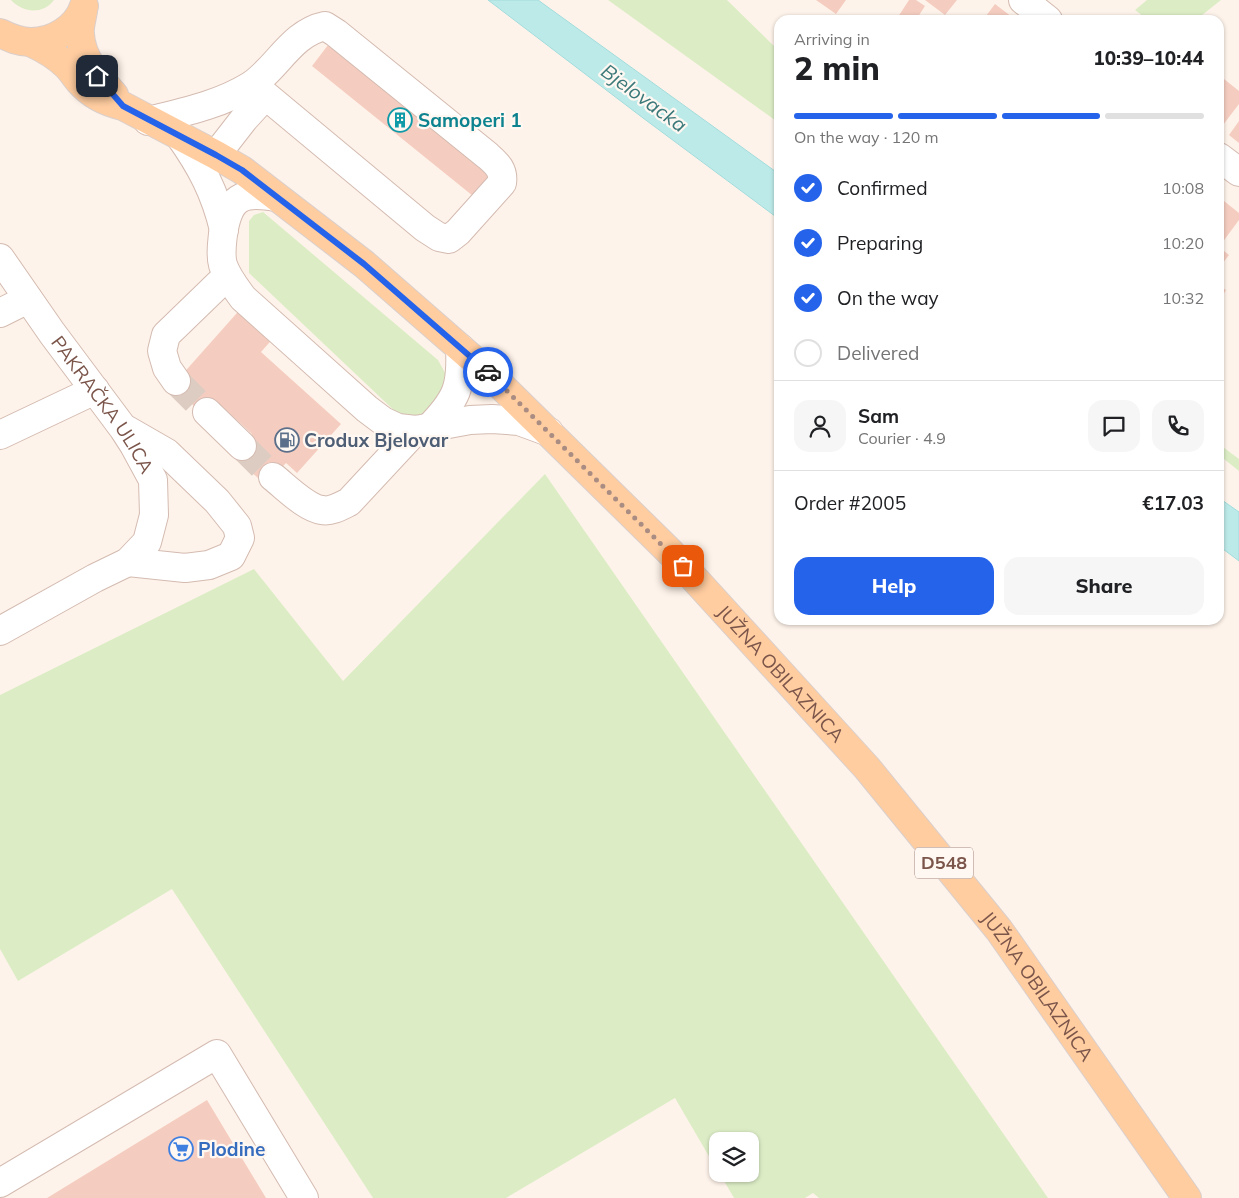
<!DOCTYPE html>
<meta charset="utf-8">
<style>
body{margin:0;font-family:Mulish,sans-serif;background:#f6f6f6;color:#202124;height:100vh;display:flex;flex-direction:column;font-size:19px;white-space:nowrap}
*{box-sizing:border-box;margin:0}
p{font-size:16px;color:#757577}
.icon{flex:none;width:28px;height:28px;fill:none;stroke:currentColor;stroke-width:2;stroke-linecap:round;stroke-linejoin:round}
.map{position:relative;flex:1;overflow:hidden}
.side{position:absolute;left:774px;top:15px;width:450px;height:610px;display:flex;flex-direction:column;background:#fff;border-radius:15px;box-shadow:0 1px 4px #0004}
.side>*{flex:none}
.tools{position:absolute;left:709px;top:1132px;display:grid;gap:10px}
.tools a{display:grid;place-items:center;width:50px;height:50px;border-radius:10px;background:#fff;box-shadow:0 1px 4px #0004;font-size:25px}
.pin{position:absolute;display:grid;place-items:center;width:42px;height:42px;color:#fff;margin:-21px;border-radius:10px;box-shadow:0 2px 8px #0006}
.courier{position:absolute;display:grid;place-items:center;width:50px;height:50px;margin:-25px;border:4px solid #2563eb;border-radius:50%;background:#fff;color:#222;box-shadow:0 1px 6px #0007}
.head em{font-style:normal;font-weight:800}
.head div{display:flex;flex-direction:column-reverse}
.head{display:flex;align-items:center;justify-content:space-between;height:85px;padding:0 20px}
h1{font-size:32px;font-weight:800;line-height:38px}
.bar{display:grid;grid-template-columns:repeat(4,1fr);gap:8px 5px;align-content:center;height:60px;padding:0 20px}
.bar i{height:6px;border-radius:4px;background:#e0e0e0}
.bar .active{background:#2563eb}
.bar p{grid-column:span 4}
.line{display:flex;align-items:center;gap:12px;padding:0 20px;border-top:1px solid #e0e0e0}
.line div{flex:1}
.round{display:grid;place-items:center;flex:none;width:52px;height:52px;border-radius:15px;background:#f6f6f6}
ol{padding:0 20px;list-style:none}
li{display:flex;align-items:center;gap:15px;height:55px}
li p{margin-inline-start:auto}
li .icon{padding:5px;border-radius:50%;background:#2563eb;color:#fff;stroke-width:4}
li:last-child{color:#757577}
li i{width:28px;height:28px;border:2px solid #e0e0e0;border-radius:50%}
.button{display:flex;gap:10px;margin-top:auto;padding:10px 20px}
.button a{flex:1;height:58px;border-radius:15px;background:#2563eb;color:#fff;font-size:20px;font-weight:800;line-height:58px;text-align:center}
.button a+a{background:#f6f6f6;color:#202124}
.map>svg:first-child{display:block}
</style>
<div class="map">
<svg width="1239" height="1198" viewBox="0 0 1239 1198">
<rect width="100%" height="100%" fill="#fef3ea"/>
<path fill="#dcedc6" d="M11 0H54C43 15 23 13 11 0Z
M608 0H727L779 51V123Z
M1147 0H1221L1196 20H1148L1135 10Z
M263 212 438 360 448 378 449 392 425 417H401L249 273V221L254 215Z
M1219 444 1239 459V471L1219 455Z
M545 474 1048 1198H819L813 1193 805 1198H734L720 1174H750V1141H718L717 1170 675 1098 506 1198H373L172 889 18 981 0 949V695L254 569 343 681Z"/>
<path fill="#bceae9" stroke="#a2dcdc" d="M488 0H538L779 174V219L643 118Z
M1219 498 1239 512V561L1219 546Z"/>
<path fill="#f5cdc0" d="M816 0H846L836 14Z
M909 0H916L925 6 916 20H896Z
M925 0H957L945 15Z
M995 4 1016 20H983Z
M328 45 491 175 473 196 312 66Z
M1219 75 1239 91V104L1223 125 1219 122Z
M1239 121V143L1229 135Z
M1219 197 1239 213V220L1219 247Z
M1219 247 1229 255 1219 268Z
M1219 285 1226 290 1219 302Z
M244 305 277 334 261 352 341 424 297 473 286 463 266 485 233 456 252 434 216 401 204 415 172 386Z
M207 1100 266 1198H47Z"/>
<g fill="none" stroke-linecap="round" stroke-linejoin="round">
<path stroke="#ddccc2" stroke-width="28" stroke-dasharray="28 14" stroke-linecap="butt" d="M176 381 207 412
M242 446 273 477"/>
<g stroke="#d4bbb1" stroke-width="30">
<g id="minor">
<path d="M1023 0 1048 20"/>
<path d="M148 121C184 112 219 105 250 86 277 69 291 33 325 26L336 33 488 156C497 164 504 170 502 183L458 232 449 239 439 237 425 228 253 85"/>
<path d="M179 135C201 166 215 192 224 230"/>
<path d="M216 155 244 119 265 96"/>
<path d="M1219 157 1239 172"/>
<path d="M276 197C241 191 229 197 223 234 222 244 220 255 223 265 227 277 235 287 243 298L367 409 383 421 398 428 416 430 470 420 492 419 519 421 549 432"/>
<path id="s1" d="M0 258 52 333 123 428 134 445 153 480 154 515 147 542 128 562 95 578 0 631"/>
<path d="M0 313 28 299"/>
<path d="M176 381 167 368 162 351 166 335 227 276"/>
<path d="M207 412 242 446"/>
<path d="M429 428C457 399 462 387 460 348"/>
<path d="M127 430 167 453 217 501 237 526 240 538 231 556 209 565 185 568 128 562"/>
<path d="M0 435 95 390"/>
<path d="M273 477C286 487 306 508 322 510 331 512 341 506 349 502L416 430"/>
<path d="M0 1183 217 1054 304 1198"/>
</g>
</g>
<g stroke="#dacfcc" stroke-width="30">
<g id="major">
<path d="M83 11C82 18 79 27 80 34 81 58 99 78 114 95"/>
<path d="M0 33C10 38 19 42 31 42 53 42 77 28 84 6"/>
<path id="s2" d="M30 42C43 48 56 55 67 66 71 70 75 76 79 81 91 95 105 102 123 106L216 155 242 170 364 264 482 367 671 553 867 768 999 930 1187 1198"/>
</g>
</g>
<use href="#minor" stroke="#fff" stroke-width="28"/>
<use href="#major" stroke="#ffcda0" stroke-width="28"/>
</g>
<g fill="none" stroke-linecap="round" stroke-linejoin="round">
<path stroke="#a98c82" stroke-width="5" stroke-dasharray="0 9" d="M488 372 683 566"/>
<path stroke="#2563eb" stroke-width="6" d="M97 76 123 106 216 155 242 170 364 264 488 372"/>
</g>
<defs>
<g id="building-ring" transform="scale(1.25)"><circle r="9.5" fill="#fff8f2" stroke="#0f9aa8" stroke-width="1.5"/><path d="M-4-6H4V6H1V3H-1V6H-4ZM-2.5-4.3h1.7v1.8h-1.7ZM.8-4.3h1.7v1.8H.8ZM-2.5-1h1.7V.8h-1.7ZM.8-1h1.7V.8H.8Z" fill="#0f9aa8"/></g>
<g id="fuel-ring" transform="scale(1.25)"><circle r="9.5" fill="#fff8f2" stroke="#5c6f8a" stroke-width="1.5"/><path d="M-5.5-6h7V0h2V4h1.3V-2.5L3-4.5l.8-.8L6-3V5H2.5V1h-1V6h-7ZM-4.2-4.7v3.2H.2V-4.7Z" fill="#5c6f8a"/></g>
<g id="supermarket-ring" transform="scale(1.25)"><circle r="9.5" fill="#fff8f2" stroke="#3f7fe0" stroke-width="1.5"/><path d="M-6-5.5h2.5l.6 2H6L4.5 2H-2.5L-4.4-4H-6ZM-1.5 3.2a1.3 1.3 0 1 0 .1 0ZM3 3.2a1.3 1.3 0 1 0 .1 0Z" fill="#3f7fe0"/></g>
</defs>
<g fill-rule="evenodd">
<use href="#building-ring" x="400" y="120"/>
<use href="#fuel-ring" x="287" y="440"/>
<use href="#supermarket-ring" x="181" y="1149"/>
</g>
<g text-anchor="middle" stroke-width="4.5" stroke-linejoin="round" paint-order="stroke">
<rect fill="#fff8f2" stroke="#a3867c" stroke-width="1" x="915" y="847.5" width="58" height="31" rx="4"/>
<g font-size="18" font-weight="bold" fill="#7b554a">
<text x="944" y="869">D548</text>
</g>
<g font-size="19" font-weight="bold" fill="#0d838f" stroke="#fff8f2" text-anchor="start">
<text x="418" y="127">Samoperi 1</text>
</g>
<g font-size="19" fill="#7b554a" stroke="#fff8f2">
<text dy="7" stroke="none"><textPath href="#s1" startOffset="179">PAKRAČKA ULICA</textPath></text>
<text dy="7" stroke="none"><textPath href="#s2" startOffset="989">JUŽNA OBILAZNICA</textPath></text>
<text dy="7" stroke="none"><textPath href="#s2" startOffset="1394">JUŽNA OBILAZNICA</textPath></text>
</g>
<g font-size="19" font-weight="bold" fill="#4e5e75" stroke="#fff8f2" text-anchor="start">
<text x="304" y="447">Crodux Bjelovar</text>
</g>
<g font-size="19" font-weight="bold" fill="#366cbe" stroke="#fff8f2" text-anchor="start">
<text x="198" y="1156">Plodine</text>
</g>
<g font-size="20" font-style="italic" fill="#3a7879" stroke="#fff8f2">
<text transform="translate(644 98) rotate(36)" y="7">Bjelovacka</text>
</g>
</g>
</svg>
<div class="tools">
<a><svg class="icon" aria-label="layers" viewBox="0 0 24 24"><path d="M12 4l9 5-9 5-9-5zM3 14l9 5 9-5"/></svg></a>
</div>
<div class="pin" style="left:683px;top:566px;background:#ea580c"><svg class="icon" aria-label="bag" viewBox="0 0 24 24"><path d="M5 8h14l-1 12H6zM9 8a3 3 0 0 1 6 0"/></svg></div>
<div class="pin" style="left:97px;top:76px;background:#1f2937"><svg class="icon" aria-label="home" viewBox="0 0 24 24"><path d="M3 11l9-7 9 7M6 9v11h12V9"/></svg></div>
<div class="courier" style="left:488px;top:372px"><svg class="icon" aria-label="car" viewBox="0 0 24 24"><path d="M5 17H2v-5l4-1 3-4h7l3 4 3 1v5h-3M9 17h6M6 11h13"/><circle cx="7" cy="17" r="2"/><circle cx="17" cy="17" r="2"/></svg></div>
<section class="side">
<div class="head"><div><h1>2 min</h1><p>Arriving in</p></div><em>10:39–10:44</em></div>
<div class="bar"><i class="active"></i><i class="active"></i><i class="active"></i><i></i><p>On the way · 120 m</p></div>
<ol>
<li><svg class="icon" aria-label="check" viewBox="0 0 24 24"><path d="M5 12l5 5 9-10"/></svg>Confirmed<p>10:08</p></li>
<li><svg class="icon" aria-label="check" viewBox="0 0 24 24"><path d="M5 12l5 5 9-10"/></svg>Preparing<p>10:20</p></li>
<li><svg class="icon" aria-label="check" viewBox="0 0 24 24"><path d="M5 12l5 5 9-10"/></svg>On the way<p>10:32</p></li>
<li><i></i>Delivered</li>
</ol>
<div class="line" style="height:90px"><a class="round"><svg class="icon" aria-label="person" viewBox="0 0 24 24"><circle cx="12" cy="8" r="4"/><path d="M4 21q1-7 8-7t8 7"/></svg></a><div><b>Sam</b><p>Courier · 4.9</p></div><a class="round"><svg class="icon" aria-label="chat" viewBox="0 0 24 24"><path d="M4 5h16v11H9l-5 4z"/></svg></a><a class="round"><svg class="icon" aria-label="phone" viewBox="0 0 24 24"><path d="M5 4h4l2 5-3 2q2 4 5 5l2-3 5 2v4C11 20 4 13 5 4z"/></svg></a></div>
<div class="line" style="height:65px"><div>Order #2005</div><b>€17.03</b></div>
<div class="button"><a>Help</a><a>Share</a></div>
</section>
</div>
